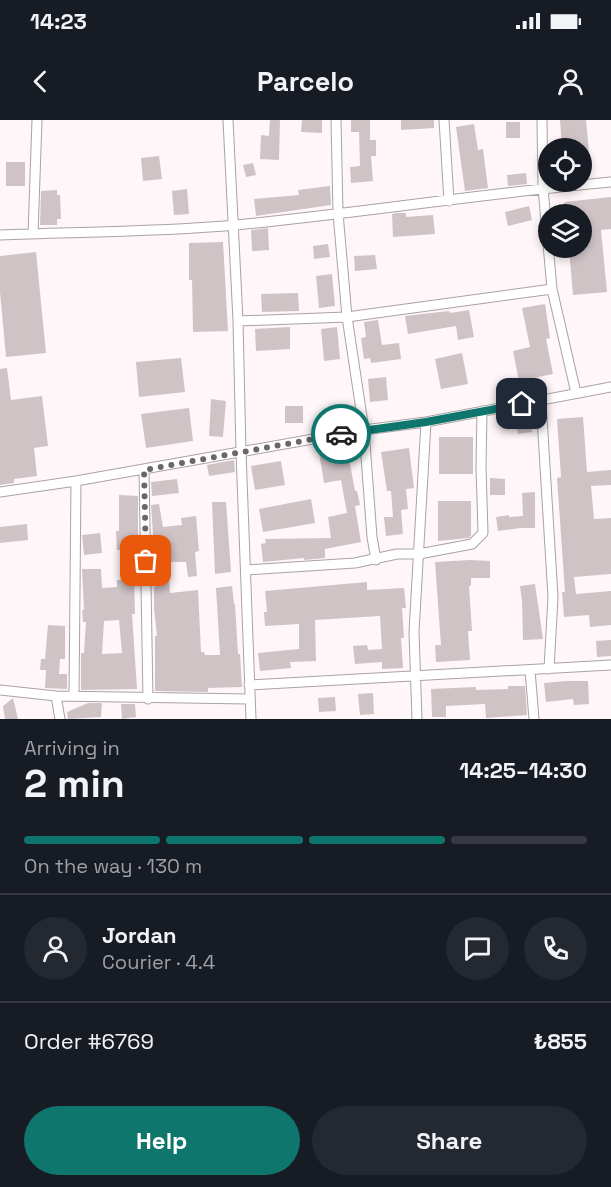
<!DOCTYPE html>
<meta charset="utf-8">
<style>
body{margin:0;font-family:"Space Grotesk",sans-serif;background:#242831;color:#f1f3f6;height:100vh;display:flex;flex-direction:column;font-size:22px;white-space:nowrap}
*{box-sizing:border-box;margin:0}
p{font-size:20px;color:#9ea1a6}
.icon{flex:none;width:33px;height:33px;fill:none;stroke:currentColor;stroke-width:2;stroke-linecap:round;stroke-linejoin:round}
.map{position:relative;height:599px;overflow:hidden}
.sheet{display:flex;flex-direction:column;background:#171b24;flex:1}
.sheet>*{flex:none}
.tools{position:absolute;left:538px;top:18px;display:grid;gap:12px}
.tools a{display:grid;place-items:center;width:54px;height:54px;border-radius:50%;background:#171b24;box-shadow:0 3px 9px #0003;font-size:30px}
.pin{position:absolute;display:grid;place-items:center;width:51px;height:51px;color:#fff;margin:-26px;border-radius:12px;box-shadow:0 3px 9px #0006}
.courier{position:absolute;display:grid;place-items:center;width:60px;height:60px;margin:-30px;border:4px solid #0f766e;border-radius:50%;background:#fff;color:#222;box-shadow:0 2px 8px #0007}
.headline em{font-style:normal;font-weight:600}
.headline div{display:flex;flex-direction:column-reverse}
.headline{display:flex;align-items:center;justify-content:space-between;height:102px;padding:0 24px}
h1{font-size:39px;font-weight:600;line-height:45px}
.bar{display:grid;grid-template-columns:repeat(4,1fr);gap:9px 6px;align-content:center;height:72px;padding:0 24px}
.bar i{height:8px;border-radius:4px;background:#363941}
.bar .selected{background:#0f766e}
.bar p{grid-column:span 4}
.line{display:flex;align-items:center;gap:15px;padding:0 24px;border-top:2px solid #363941}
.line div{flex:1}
.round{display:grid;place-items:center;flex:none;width:63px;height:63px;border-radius:32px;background:#242831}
.button{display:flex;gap:12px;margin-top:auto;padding:12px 24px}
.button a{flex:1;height:69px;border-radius:36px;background:#0f766e;color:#fff;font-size:24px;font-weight:600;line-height:69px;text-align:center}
.button a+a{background:#242831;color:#f1f3f6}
.status{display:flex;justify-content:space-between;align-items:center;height:42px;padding:0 30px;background:#171b24;direction:ltr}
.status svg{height:16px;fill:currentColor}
header{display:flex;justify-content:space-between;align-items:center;height:78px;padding:0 24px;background:#171b24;font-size:27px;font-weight:600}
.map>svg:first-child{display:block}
</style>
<div class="status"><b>14:23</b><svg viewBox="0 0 49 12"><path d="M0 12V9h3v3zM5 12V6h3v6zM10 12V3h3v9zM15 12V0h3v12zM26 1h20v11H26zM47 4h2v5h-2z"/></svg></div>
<header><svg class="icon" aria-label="back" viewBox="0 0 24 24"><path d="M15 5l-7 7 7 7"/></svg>Parcelo<svg class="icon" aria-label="person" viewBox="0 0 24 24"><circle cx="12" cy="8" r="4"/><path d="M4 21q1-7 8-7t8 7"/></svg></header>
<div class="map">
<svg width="611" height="599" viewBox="0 0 611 599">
<rect width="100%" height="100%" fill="#fef6f8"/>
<path fill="#cfc3c6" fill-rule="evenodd" d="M270 0H280L279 40 260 39 261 15 269 16Z
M302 0H322V13L301 12Z
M351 0H370V20H376V36H371L373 61 351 63 350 47 360 46 359 12H351Z
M401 0H434V8L401 10Z
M560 0H586L590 43H582V28H562Z
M506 2H520V18H506Z
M474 4 478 30 483 29 488 68 465 71 456 7Z
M159 36 162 59 143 61 141 38Z
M6 42H25V66H6Z
M253 43 256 55 246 57 243 45Z
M526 53 527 64 508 66 507 55Z
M330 66 331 85 256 96 254 79 299 75 298 70Z
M187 69 189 94 174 95 172 71Z
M57 70V75H60L61 99H57V105H40L41 71Z
M611 77V109L601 110 607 172 573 175 569 128H582V94H566L564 82Z
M529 86 532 100 508 106 505 92Z
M396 93H406V97L433 95 435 114 393 117 392 94Z
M268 108 269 130 252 131 251 110Z
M223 122 228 211 193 212 192 160H189V123Z
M328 124 330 137 314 139 313 126Z
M36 132 46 233 6 237 0 172V136Z
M375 135 377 149 355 151 354 136Z
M332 154 335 186 319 188 316 156Z
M298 173 299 191 262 192 261 174Z
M545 184 550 218 546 219 553 254 519 261 513 231 530 227 522 188Z
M469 190 474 217 458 220 456 206 408 214 405 196 449 191 450 193Z
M378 200 382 225 399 223 401 239 371 243 370 238 364 239 361 218 366 217 364 202Z
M290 207V229L256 231 255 209Z
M337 207 340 239 324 241 321 209Z
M462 233 468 264 441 269 435 239Z
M181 238 185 272 139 277 136 242Z
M7 248 11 280 42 276 48 326 34 328 37 356 14 359V363L0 365V249Z
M386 257 388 280 370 282 368 259Z
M211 279 226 281 223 317 209 316Z
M285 286H303V303H285Z
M189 288 193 321 146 328 141 294Z
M530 296 532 312 518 314 515 299Z
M583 297 587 352 611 350V365L591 366 594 399 611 398V454L574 457 576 474 611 471V505L590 507 589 495 564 497 562 472H565L557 358 561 357 557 299Z
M439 317H473V354H439Z
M347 327 355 371H357L360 385 355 386 361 422 325 429V438L304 440V438L263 442 261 424 266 423 265 419 331 418 328 397 347 393 341 360 324 363 319 332Z
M409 328 414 368 406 369 408 389 401 390 403 414 386 416 384 397H393L391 371H387L381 332Z
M234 340 235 352 209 356 207 345Z
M281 341 285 365 255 370 251 346Z
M490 358 505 359V375H490Z
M177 359 179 373 152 376 151 362Z
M535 372V408H520L498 411 496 397 509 395V397L523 396 522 373Z
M119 375 138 376V430H117L116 411H119Z
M311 379 315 403 263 412 259 389Z
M438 381H471V415L469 418 438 421Z
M212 382H226L231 452 215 454Z
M159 384 163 407 182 405 181 398 196 396 199 431 195 432 197 456 188 457 186 442H168L170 473 198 470 201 532H204L205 535H220L216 468 232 466 234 484H235L238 534H240L242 567 208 568V572L155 571V516H157L154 488V468H155L154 442H152V430H154L151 385Z
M27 404 28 420 0 423V407Z
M100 413 102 433 84 435 82 415Z
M470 440 490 441V458H471V466H469L472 511H468L470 540 436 542 435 525H441L435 442Z
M82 449H101L102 468 117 467V460L134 459 135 494H132L137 569 81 570V533H84L86 502H83L82 490H84ZM119 500 122 533 102 534 104 501Z
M367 462V470L404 468 406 488H402L404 518H401L403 548 382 549V542L355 544 353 526 367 525 368 530 382 529 380 496 315 500 316 541 290 542 291 548 260 551 258 533 299 529V504L265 506 264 492H267L265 471Z
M535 464 543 519 523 520 522 481 520 466Z
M48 505 65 506V539H60L59 554H67V569L45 568 46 550H40L41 539H45Z
M611 520V536L597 537 596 521Z
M566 561H588L589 584 574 585 573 579 546 582 544 563Z
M508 566H525L527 595 486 598 485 584 446 586V597H432L431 569 476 567V570L508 569Z
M373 573 374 594 360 595 358 574Z
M335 577 336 591 319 592 318 578Z
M13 578 18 599H5L3 586Z
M88 583H102L101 597 68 599 67 592Z
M121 584H135L136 597 122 599Z"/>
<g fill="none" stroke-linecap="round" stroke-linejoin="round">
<g stroke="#aca1a3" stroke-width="11">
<path id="minor" d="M228 0 238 201 241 332 251 599
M336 0 338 93 347 197 364 310 372 417 376 440
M444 0 449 81
M542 0 543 68 552 169 576 273
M33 114 37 0
M0 115C78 112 158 112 236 105 361 93 486 73 611 62
M238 201 347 197 552 169
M541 281 553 477 549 549
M144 350 148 579
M0 372 76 361 364 310 426 302 611 267
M246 450 355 443 397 434H419L472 424 483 413 481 347 482 291
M530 550 534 599
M249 565 611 545
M0 570 56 576 249 579
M56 576 60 599
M74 576 76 361
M417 599 414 512 426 302"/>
</g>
<use href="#minor" stroke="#fff" stroke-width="9"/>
</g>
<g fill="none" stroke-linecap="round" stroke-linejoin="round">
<path stroke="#6b6667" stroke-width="6" stroke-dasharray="0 10.8" d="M146 441 144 350 341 314"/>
<path stroke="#0f766e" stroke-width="8" d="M341 314 426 302 522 284"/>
</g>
</svg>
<div class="tools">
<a><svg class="icon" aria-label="locate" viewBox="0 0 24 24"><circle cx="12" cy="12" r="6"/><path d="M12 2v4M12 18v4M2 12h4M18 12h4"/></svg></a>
<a><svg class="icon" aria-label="layers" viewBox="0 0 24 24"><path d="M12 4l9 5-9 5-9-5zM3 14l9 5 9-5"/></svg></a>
</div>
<div class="pin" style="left:146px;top:441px;background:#ea580c"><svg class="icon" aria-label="bag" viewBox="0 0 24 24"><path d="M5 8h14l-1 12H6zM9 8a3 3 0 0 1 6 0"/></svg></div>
<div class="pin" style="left:522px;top:284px;background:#1f2937"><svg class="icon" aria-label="home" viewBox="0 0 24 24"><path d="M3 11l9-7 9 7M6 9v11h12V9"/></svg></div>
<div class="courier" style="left:341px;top:314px"><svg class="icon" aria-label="car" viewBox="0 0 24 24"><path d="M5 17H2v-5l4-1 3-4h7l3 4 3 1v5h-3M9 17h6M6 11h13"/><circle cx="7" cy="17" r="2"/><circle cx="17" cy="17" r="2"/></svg></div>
</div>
<section class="sheet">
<div class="headline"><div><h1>2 min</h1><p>Arriving in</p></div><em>14:25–14:30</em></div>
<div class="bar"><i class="selected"></i><i class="selected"></i><i class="selected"></i><i></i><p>On the way · 130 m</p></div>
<div class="line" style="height:108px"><a class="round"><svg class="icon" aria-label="person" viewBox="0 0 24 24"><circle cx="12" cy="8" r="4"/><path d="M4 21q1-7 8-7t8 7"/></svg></a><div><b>Jordan</b><p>Courier · 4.4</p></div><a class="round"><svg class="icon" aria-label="chat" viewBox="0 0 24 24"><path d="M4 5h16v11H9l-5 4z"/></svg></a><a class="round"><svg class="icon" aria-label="phone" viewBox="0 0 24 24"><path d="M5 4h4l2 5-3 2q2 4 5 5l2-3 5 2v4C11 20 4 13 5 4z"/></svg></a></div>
<div class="line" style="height:78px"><div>Order #6769</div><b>₺855</b></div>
<div class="button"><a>Help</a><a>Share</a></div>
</section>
